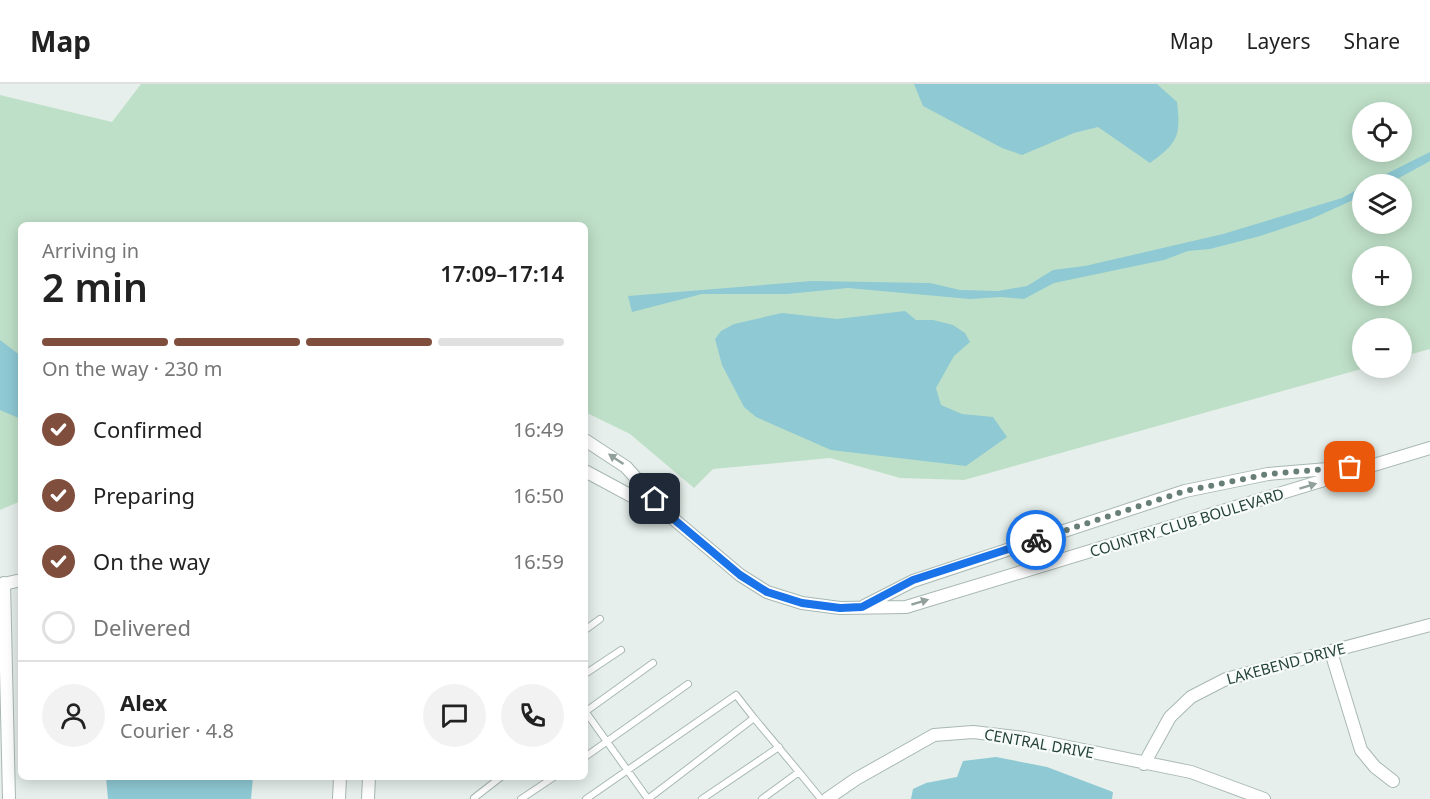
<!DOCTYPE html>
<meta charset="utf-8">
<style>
body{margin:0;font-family:"Noto Sans",sans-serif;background:#f2f2f2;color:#222;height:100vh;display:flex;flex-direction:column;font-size:22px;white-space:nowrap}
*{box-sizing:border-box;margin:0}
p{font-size:20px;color:#767676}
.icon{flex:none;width:33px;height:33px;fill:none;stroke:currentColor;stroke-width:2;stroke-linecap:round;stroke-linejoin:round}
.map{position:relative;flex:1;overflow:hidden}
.drawer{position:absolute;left:18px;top:138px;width:570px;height:558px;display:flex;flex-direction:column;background:#fff;border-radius:9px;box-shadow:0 3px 15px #0003}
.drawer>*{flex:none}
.controls{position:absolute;left:1352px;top:18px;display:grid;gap:12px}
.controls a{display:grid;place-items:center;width:60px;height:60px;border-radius:50%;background:#fff;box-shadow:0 3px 15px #0003;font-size:30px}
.pin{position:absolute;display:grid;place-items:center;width:51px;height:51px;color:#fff;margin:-26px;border-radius:12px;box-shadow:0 3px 9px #0006}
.courier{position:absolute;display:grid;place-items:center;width:60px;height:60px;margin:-30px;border:4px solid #1a73e8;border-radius:50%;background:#fff;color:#222;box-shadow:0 2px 8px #0007}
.headline em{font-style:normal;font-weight:600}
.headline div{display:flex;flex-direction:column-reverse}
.headline{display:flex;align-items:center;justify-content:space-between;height:102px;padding:0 24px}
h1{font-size:39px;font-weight:600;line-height:45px}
.bar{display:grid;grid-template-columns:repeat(4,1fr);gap:9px 6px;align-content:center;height:72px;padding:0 24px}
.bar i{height:8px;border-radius:4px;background:#e0e0e0}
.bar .on{background:#804e3d}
.bar p{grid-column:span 4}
.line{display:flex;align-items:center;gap:15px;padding:0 24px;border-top:2px solid #e0e0e0}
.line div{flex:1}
.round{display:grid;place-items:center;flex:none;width:63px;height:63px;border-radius:32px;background:#f2f2f2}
ol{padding:0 24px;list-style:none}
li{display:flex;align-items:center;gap:18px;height:66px}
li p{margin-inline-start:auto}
li .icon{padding:6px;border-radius:50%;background:#804e3d;color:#fff;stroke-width:4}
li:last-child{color:#767676}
li i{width:33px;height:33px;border:3px solid #e0e0e0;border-radius:50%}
header{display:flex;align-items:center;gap:36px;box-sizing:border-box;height:84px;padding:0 30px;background:#fff;border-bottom:2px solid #e0e0e0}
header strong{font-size:28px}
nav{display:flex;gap:33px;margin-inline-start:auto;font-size:21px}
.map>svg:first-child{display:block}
</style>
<header>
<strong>Map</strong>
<nav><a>Map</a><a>Layers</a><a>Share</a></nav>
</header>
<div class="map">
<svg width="1430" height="715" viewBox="0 0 1430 715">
<rect width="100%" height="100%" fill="#e6efeb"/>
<path fill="#bfe0c8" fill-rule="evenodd" d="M141 0H1430V265L1401 273V244H1362V284H1365L964 396 900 394 830 374 713 385 694 404 630 350 585 328V141H21V417L0 426V11L112 38ZM1362 28H1401V68H1362ZM1362 100H1401V140H1362ZM1362 172H1401V212H1362Z"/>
<path fill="#8ec9d4" d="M914 0H1157L1177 18C1181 52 1178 59 1150 79L1098 43 1074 49 1022 71 1002 64 923 22Z
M1430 68V77L1388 100H1366Z
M1362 103V112L1311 135 1260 152 1210 165 1188 167 1164 176 1054 199 1024 215 1001 213 970 215 848 204 787 210H702L632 228 628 212 812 197 930 199 960 206 998 207 1027 202 1053 186 1085 182 1223 150 1342 114Z
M905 227 916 236H933L953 241 965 249 970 258 954 272 936 304 941 321 962 330 993 333 1007 353 966 382 831 366 756 333 744 323 722 281 715 255 721 247 734 240 782 229 837 235Z
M0 256 21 272V335L0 326Z
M996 673 1047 683 1113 708 1112 715H911L913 705 926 699 957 693 963 677Z
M106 693H253L251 715H108Z"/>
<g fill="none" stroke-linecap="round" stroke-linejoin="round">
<g stroke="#a8b8b2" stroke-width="8">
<path id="service" d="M585 546 600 535
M585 590 621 566
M585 627 648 715
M585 628 653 579
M585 673 688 600
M474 714 501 693
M521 715 554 693
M586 715 736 611 754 634
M648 715 754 634 799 688
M702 715 779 663
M762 715 799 688 821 715"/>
</g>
<g stroke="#a8b8b2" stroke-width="14">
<path id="minor" d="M585 356 626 383 670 432 740 491 767 508 802 519 840 524 906 523 1430 364
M585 387 663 429
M4 499 9 715
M0 501 21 496
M864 522 913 497 1185 407 1268 390 1352 383
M1331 568 1361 666 1375 683 1393 697
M1144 680 1170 633 1191 613 1226 595 1430 541
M339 715 340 693
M368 715 369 693
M827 715 856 695 934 651 973 648 1024 654 1191 688 1264 715"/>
</g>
<use href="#service" stroke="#fff" stroke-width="6"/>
<use href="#minor" stroke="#fff" stroke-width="12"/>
</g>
<defs><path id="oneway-solid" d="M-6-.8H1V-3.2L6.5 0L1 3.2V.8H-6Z" transform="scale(1.5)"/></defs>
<g fill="#92a09c">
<use href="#oneway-solid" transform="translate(616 375) rotate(-146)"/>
<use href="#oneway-solid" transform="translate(1308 402) rotate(-17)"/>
<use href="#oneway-solid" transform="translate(920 518) rotate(-17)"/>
</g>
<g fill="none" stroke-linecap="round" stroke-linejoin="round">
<path stroke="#687f78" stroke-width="6" stroke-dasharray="0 10.8" d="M1036 456 1185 407 1268 390 1350 383"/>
<path stroke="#1a73e8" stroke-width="8" d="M655 415 670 432 740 491 767 508 802 519 840 524 862 523 913 496 1036 456"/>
</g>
<g text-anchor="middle" stroke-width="4.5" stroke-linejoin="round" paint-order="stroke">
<g font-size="15" fill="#24423a" stroke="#f7fbf9">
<text transform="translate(1187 439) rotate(-17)" y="5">COUNTRY CLUB BOULEVARD</text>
<text transform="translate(1286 580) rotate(-15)" y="5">LAKEBEND DRIVE</text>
<text transform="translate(1039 660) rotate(10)" y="5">CENTRAL DRIVE</text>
</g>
</g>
</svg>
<div class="controls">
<a><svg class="icon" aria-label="locate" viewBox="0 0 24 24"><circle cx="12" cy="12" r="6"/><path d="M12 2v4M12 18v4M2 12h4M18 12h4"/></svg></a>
<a><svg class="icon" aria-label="layers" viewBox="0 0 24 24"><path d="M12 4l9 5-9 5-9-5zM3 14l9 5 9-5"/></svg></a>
<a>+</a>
<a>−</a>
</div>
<div class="pin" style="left:1350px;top:383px;background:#ea580c"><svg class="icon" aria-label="bag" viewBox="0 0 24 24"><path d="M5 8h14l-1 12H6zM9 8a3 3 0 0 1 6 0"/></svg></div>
<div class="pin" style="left:655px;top:415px;background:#1f2937"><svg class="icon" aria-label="home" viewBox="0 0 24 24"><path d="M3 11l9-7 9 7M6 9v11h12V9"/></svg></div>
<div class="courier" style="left:1036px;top:456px"><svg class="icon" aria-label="bike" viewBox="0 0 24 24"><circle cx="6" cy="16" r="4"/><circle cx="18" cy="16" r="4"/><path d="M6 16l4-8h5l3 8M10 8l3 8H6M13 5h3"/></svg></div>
<section class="drawer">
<div class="headline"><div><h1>2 min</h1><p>Arriving in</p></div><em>17:09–17:14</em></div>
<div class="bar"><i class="on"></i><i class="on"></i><i class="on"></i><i></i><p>On the way · 230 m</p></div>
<ol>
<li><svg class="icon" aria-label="check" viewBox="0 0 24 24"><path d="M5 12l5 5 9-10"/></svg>Confirmed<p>16:49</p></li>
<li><svg class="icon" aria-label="check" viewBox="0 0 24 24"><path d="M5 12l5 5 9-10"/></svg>Preparing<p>16:50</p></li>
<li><svg class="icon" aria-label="check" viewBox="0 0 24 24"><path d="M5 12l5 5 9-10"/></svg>On the way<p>16:59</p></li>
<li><i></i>Delivered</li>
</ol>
<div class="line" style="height:108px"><a class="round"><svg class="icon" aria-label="person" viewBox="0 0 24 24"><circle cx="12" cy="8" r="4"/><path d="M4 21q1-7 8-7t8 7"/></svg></a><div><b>Alex</b><p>Courier · 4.8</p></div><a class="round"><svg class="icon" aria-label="chat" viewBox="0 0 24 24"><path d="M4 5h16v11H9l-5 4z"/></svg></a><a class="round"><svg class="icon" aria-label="phone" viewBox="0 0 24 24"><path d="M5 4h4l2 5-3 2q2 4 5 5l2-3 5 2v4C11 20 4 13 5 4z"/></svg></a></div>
</section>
</div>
